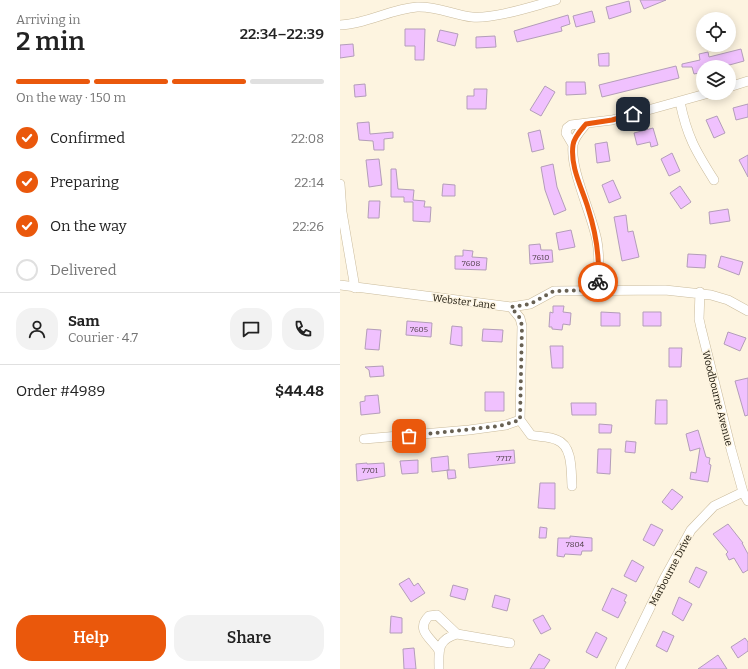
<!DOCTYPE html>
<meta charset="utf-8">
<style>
body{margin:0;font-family:Bitter,serif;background:#f2f2f2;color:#222;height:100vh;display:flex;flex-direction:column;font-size:15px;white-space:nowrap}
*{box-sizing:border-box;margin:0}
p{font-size:13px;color:#767676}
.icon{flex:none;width:22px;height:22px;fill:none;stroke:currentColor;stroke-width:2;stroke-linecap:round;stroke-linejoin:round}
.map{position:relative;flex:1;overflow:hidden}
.side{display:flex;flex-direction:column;background:#fff;width:340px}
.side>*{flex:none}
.buttons{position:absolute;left:356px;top:12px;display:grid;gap:8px}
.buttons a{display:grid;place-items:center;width:40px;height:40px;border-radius:50%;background:#fff;box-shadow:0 2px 10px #0003;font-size:20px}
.pin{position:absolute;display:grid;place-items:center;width:34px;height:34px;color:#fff;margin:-17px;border-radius:8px;box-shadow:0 2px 6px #0006}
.courier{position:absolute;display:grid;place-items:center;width:40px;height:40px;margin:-20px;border:3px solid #ea580c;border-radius:50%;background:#fff;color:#222;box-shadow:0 1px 5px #0007}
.headline em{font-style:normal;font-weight:600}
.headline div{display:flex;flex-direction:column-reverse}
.headline{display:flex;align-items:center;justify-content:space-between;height:68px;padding:0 16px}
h1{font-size:26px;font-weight:600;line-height:30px}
.bar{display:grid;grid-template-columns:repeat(4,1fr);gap:6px 4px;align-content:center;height:48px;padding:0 16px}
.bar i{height:5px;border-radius:3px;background:#e0e0e0}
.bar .on{background:#ea580c}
.bar p{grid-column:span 4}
.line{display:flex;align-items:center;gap:10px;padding:0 16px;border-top:1px solid #e0e0e0}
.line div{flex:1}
.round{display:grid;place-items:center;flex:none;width:42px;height:42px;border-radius:16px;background:#f2f2f2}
ol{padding:0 16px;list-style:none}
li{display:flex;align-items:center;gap:12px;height:44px}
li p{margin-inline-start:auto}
li .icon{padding:4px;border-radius:50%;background:#ea580c;color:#fff;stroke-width:4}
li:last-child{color:#767676}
li i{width:22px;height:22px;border:2px solid #e0e0e0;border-radius:50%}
.cta{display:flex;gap:8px;margin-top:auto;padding:8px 16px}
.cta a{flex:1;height:46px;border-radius:16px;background:#ea580c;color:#fff;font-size:16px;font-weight:600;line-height:46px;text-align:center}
.cta a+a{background:#f2f2f2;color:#222}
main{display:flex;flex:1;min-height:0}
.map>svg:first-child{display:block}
</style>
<main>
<section class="side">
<div class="headline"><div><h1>2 min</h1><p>Arriving in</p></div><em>22:34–22:39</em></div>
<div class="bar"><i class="on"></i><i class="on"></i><i class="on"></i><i></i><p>On the way · 150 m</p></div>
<ol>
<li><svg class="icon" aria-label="check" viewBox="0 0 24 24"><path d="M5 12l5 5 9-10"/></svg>Confirmed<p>22:08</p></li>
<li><svg class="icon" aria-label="check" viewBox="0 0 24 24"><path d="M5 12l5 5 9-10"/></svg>Preparing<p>22:14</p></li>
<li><svg class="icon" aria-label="check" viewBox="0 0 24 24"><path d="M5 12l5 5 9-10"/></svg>On the way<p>22:26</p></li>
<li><i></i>Delivered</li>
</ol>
<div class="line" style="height:72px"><a class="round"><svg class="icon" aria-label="person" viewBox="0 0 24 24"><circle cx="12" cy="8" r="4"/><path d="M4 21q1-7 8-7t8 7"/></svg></a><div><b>Sam</b><p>Courier · 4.7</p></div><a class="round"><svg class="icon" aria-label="chat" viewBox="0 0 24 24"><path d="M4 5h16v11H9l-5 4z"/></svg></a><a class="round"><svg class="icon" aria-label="phone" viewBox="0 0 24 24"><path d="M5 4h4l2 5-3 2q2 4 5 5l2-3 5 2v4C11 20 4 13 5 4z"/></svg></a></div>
<div class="line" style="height:52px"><div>Order #4989</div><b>$44.48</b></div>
<div class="cta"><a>Help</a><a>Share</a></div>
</section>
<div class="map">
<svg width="408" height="669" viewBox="0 0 408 669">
<rect width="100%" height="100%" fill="#fdf4e0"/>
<path fill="#f0c1fe" stroke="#b39db9" d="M300 0H326L304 9Z
M289 1 291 12 269 19 266 7Z
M252 11 255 22 236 27 233 16Z
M228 15 230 24 221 27 222 31 177 42 174 31Z
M65 29H85L84 60H75V46H65Z
M100 30 118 34 115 46 97 41Z
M155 36 156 47 136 48V37Z
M13 44 14 56 0 58V45Z
M401 49 404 61 382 67H363V72L354 74 352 67H342V64L360 60 359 54 368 52 369 57Z
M269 53V66H259L258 54Z
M336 66 339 78 262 97 259 85Z
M226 82H245L246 94 226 95Z
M25 84 26 96 15 97 14 85Z
M205 86 215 92 201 116 190 110Z
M134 89H147L146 109H127V96H134Z
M408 104V117L396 120 393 108Z
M377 116 385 133 374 138 366 120Z
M29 122 30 134 53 132V138L44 139V150H34L33 141 19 140 17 123Z
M313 128 318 145 311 147 310 142 297 145 294 133Z
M200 130 204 149 192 152 188 133Z
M267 142 270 161 257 163 255 144Z
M332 153 340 171 329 176 321 159Z
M408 155V177L399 160Z
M39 159 42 185 29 187 26 160Z
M213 164 217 187 226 210 214 215 205 190 201 167Z
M51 169H56L58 189 74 190 73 200 85 201 84 207H91L90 222 73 221V202H64V197H51Z
M273 180 281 198 269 203 262 185Z
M103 184 115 185V196H102Z
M340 186 351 202 341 209 330 193Z
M29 201H40L39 218H28Z
M388 209 390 221 370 224 369 212Z
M286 215 288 232 293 231 299 257 282 261 274 217Z
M231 230 235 247 219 250 216 233Z
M200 244 201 250H212L213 262 190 264 189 245Z
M123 250 133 251 132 257 147 258 146 270 115 269V256H123Z
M348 254 366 255 365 268 347 267Z
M381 256 403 262 399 275 378 267Z
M213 306H224L223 312 231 313 230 325 223 324 222 330 212 329V327H209L210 312 213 313Z
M261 312 280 313V326H261Z
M303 312H321V326H303Z
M67 321 92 323 91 337 66 335Z
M112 326 122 327V346L110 344Z
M27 329 41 330 39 350 25 349Z
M143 329 163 330 162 342 142 341Z
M388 332 406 338 400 351 384 344Z
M210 346H223V368H212Z
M329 348H342L341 367H329Z
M43 366 44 376 30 377 29 370 25 367Z
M408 378V415L405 416 395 381Z
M145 392H164V411H145Z
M38 395 40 413 21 415 20 402 25 401V396Z
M316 400H327V424H315Z
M231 403H256V415H232Z
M259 424 272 425 271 433H259Z
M358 430 366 457 370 458 369 464 371 465 368 482 350 479 351 472 356 473 360 448 350 451 346 434Z
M286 441 296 442 295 453 285 452Z
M258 449H271L270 474 257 473Z
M174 450 175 463 129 468 128 454Z
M108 456 109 470 92 472 91 458Z
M78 460V473L62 474 60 461Z
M27 463V464L44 463 45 476 17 481 16 464Z
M107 470H115L116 478 108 479Z
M200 483H215V509L198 508Z
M332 489 343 497 332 510 322 502Z
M311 524 323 530 314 546 303 540Z
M388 524 403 543H402L408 554V570L403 573 394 558 389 560 386 554 388 552 373 534Z
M200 527 207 528 206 538H199Z
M230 536 252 538V551H242L241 555 225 554 224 557 217 556 218 538H230Z
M292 560 304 567 296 582 284 576Z
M356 567 367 572 359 588 349 582Z
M69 578 74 586 78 583 85 593 71 602 59 584Z
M113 585 128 589 125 600 110 596Z
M272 588 287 595 284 601 286 602 278 618 262 610Z
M155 595 170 599 167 611 152 607Z
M339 597 352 604 343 621 332 614Z
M203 615 211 629 201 634 193 620Z
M51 616 62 618V633H50Z
M323 631 334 636 327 652 316 646Z
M256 632 267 638 257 658 246 652Z
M405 638 408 642V651L398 658 391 647Z
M74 648 76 669H64L63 649Z
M199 654 210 660 204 669H190Z
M378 655 387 669H358Z"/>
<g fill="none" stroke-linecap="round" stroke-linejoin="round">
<g stroke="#cabb9c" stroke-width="10">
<path id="minor" d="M0 25C27 24 50 9 77 7 97 6 113 15 132 17 155 19 193 6 216 0
M389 87 408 81
M340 102C347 136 355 150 374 180
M246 124C241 130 234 137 233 145 230 170 252 214 257 241 260 257 259 274 258 290
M233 145 226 133 227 128 231 125 272 120 369 93
M0 184 2 212 15 288
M0 285 171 307 190 304 214 291 325 290 371 295 388 300 408 311
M360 292 359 319 361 328 391 449 403 492 408 501
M171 307 180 318 182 326 180 420 191 435C199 437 209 436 217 440 233 446 231 472 232 486
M24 439 129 430 166 425 180 420
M98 649C91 638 75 630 89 616L97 615 117 634
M99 669C99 652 96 640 117 634L170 643
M280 669 324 579 351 530 374 506 403 492"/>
</g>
<use href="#minor" stroke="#fff" stroke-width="9"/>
</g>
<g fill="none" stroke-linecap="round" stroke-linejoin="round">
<path stroke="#686153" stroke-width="4" stroke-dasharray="0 7.2" d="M69 436 159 426 180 420 182 326 180 318 171 307 190 304 214 291 258 290V282"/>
<path stroke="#ea580c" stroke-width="5" d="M258 282C260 256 256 233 248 208 242 188 230 167 233 145 234 137 241 130 246 124L272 120 293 114"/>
</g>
<g text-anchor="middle" stroke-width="3" stroke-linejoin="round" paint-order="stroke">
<g font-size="8" fill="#4d3e45">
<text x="201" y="260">7610</text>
<text x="131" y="266">7608</text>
<text x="79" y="332">7605</text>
<text x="164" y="461">7717</text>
<text x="30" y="473">7701</text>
<text x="235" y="547">7804</text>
</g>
<g font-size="10" fill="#171207" stroke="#fdf4e0">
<text transform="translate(124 301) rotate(7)" y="4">Webster Lane</text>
<text transform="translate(378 398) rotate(76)" y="4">Woodbourne Avenue</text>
<text transform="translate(330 570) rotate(-62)" y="4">Marbourne Drive</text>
</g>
</g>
</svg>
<div class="buttons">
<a><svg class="icon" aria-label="locate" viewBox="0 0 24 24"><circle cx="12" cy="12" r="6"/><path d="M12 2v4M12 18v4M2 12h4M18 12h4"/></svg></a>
<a><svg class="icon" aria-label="layers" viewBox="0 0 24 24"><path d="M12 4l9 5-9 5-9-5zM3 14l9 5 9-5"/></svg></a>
</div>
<div class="pin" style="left:69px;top:436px;background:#ea580c"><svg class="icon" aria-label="bag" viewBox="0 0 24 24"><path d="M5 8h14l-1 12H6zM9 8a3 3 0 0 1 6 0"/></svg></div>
<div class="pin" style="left:293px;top:114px;background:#1f2937"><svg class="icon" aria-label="home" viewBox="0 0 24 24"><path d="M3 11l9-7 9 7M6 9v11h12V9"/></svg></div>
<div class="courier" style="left:258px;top:282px"><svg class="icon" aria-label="bike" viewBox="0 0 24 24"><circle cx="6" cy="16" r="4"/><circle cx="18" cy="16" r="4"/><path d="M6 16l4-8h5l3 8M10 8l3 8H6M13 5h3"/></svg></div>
</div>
</main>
